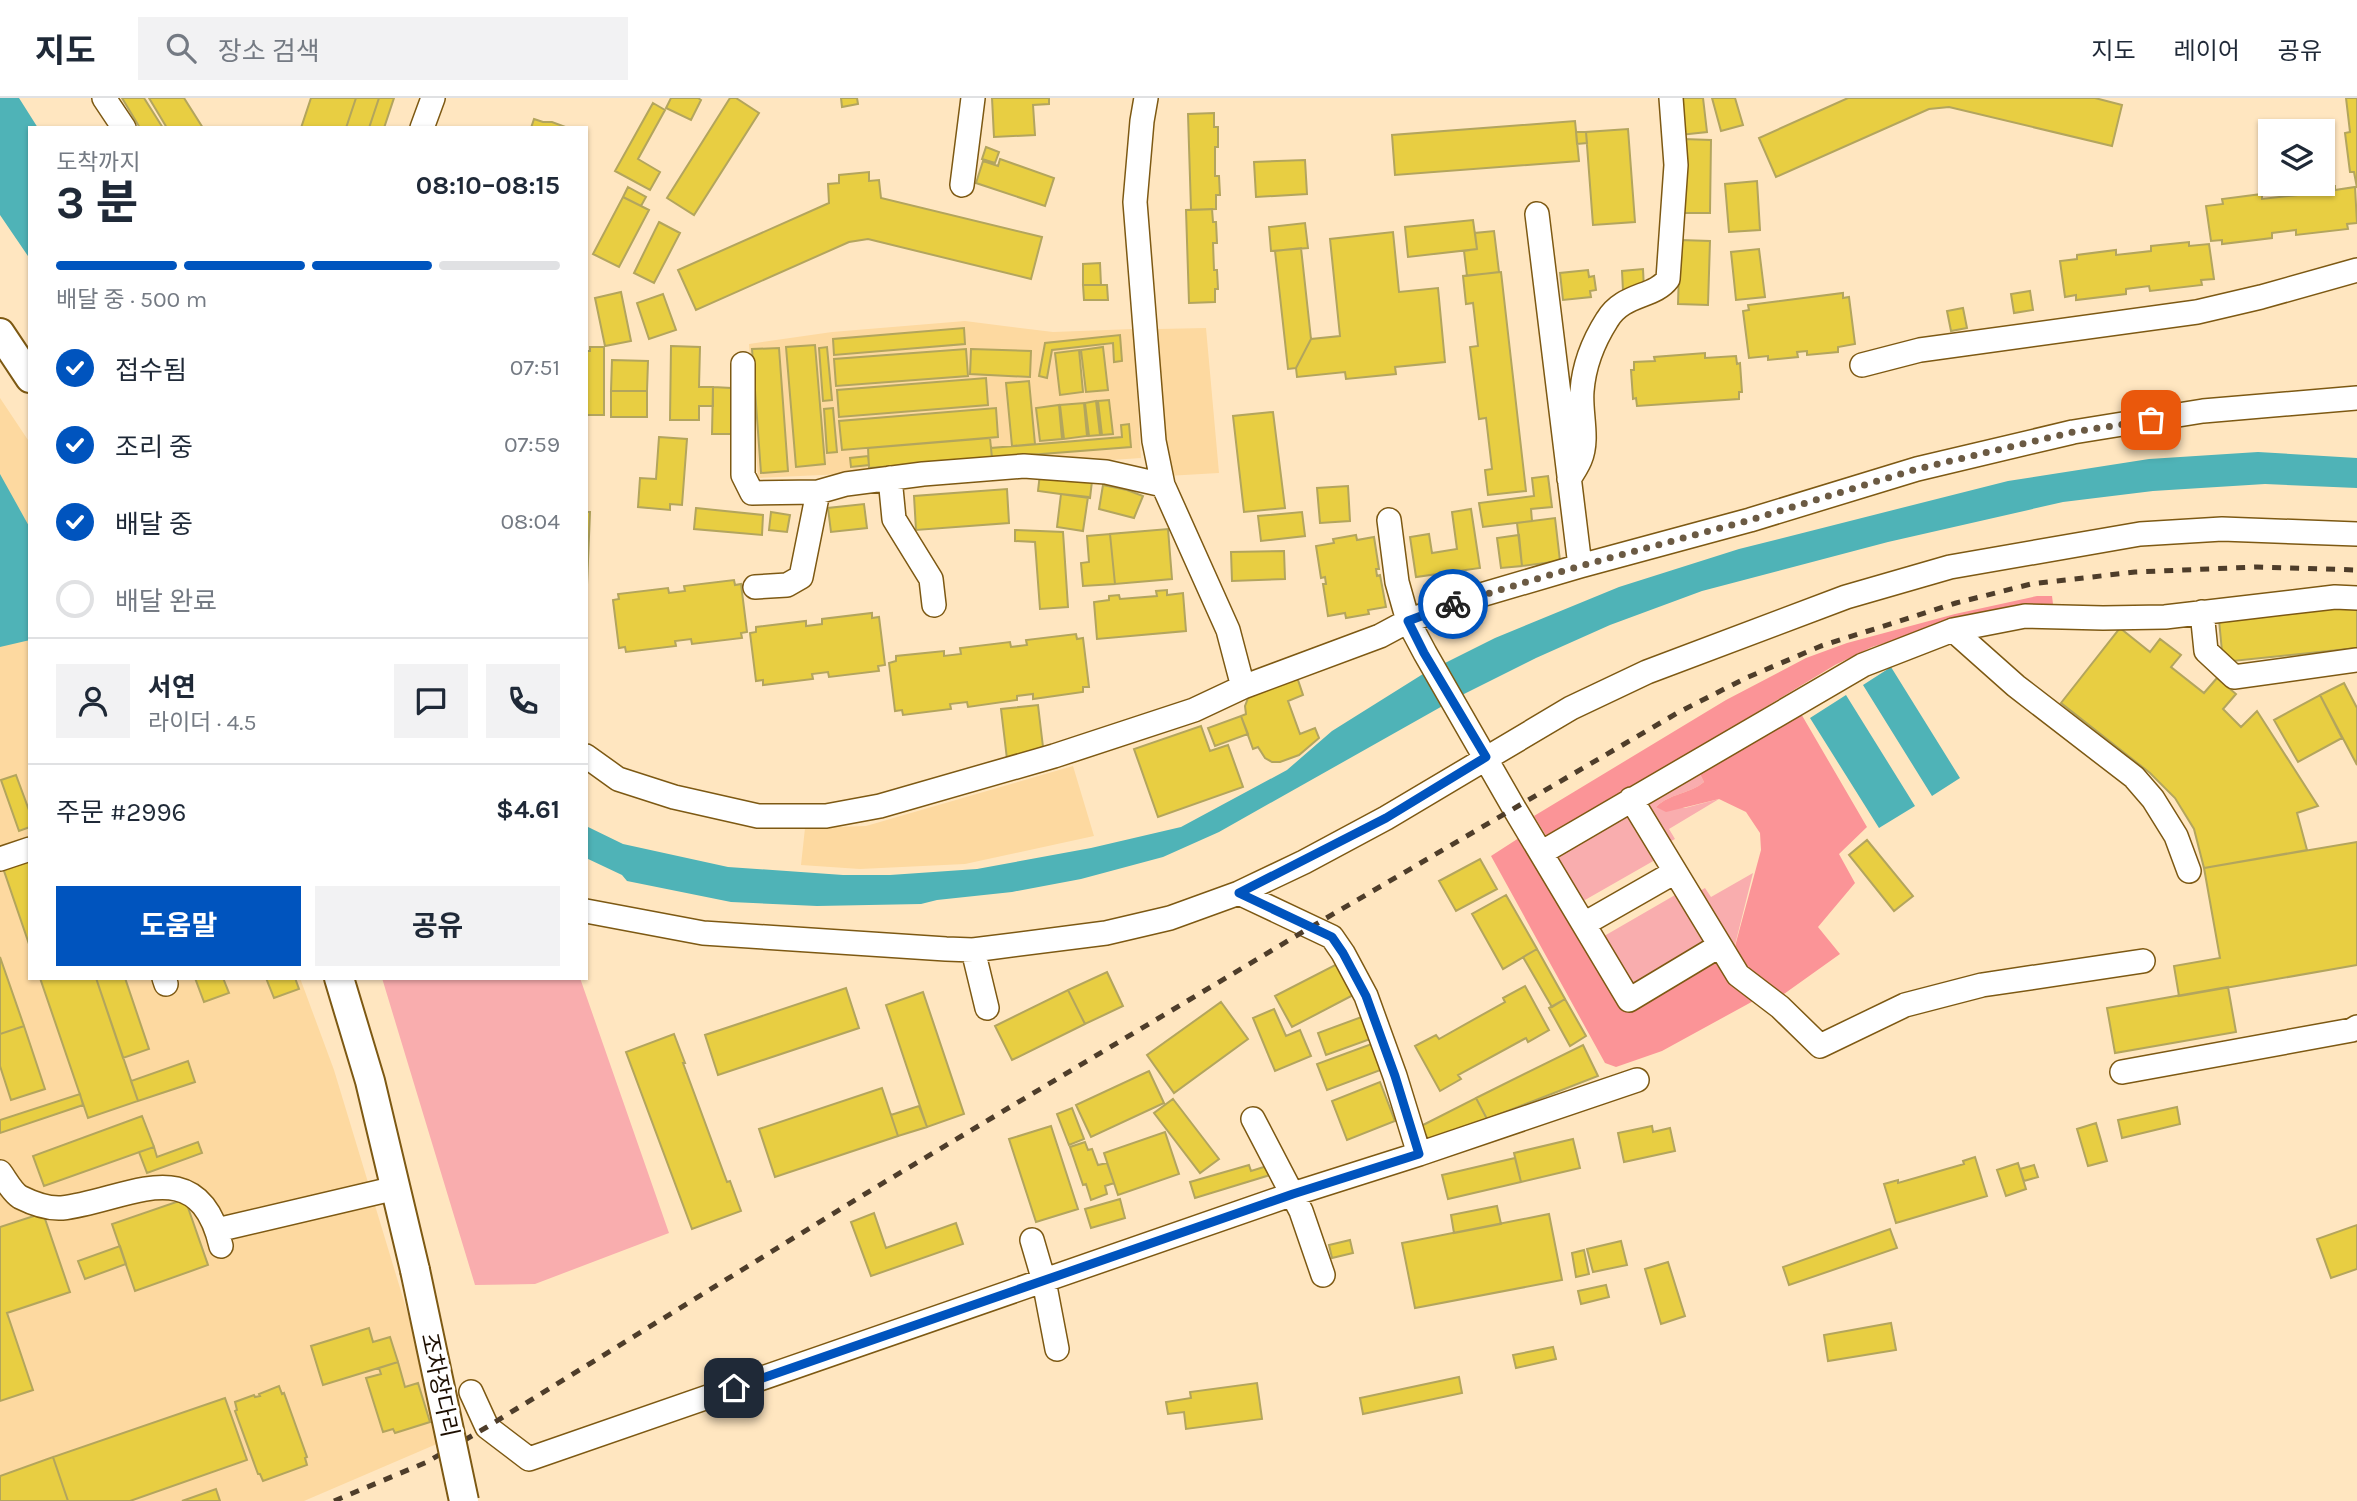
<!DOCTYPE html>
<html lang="ko">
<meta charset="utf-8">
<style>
body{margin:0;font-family:Karla,"Noto Sans KR",sans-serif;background:#f2f2f3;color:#1f2937;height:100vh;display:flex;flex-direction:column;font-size:26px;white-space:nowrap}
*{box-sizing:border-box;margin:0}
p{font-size:23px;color:#747a83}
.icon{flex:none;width:38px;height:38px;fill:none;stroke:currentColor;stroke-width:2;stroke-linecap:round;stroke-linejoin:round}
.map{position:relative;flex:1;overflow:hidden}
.panel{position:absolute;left:28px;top:28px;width:560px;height:854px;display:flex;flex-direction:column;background:#fff;border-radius:0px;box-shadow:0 2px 5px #0004}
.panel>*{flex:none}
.buttons{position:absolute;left:2258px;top:21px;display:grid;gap:14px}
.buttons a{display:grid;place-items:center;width:77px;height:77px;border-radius:0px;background:#fff;box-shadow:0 2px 5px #0004;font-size:35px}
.pin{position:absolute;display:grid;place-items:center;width:60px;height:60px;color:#fff;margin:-30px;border-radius:14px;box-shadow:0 4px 10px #0006}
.courier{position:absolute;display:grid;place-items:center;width:70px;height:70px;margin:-35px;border:5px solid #0054be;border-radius:50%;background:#fff;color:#222;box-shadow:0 2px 9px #0007}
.head em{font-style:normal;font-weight:700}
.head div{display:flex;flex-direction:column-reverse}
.head{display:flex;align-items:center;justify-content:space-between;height:119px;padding:0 28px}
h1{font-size:46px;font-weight:700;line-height:52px}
.bar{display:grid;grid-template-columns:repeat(4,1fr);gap:10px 7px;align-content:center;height:84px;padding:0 28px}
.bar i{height:9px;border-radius:5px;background:#e0e1e3}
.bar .current{background:#0054be}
.bar p{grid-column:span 4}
.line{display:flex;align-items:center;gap:18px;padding:0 28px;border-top:2px solid #e0e1e3}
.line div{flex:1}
.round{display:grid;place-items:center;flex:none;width:74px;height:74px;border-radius:0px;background:#f2f2f3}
ol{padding:0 28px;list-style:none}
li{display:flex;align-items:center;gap:21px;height:77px}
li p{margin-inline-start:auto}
li .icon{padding:7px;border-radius:50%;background:#0054be;color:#fff;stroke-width:4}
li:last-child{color:#747a83}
li i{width:38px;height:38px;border:4px solid #e0e1e3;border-radius:50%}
.action{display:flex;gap:14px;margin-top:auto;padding:14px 28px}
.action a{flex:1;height:80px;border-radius:0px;background:#0054be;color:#fff;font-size:28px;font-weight:700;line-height:80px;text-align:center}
.action a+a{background:#f2f2f3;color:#1f2937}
header{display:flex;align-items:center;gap:42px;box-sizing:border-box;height:98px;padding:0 35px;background:#fff;border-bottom:2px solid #e0e1e3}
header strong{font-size:33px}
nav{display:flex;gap:38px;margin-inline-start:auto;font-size:24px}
.search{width:490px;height:63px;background:#f2f2f3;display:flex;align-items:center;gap:18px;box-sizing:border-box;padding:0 24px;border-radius:0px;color:#747a83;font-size:26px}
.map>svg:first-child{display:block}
</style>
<header>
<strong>지도</strong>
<div class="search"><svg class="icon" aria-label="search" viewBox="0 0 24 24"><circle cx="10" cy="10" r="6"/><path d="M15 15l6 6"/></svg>장소 검색</div>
<nav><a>지도</a><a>레이어</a><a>공유</a></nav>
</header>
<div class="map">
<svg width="2357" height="1403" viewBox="0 0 2357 1403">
<rect width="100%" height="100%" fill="#ffe6c0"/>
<path fill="#fdd9a0" d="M965 223 1053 234 1133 231 1141 360 1040 367 758 380 749 246 832 234Z
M1206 230 1219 375 1167 378 1158 231Z
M0 300 30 345V880H300L334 972 420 1256 439 1345 304 1403H0Z
M1073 668 1094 738 965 766 860 771 801 767 805 730 866 728Z"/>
<path fill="#f9adae" d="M1698 672 1704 684C1690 696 1670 695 1656 709L1685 710 1719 701 1669 731 1675 741 1669 744 1641 706Z
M1634 710 1662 758 1578 806 1551 759Z
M1753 775 1734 851 1698 794 1705 790 1711 799Z
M1682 793 1711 842 1628 891 1599 841Z
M382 880H580L669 1135 535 1186 475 1187Z"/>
<path fill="#fb9497" d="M2037 498H2052L2053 506 1924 533 1872 549 1835 567 1548 741 1534 718 1726 602 1806 560 1847 545 1955 516Z
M1800 614 1867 729 1839 756 1855 785 1818 829 1840 856 1777 901 1747 874 1734 852 1761 752 1760 735 1746 714 1719 701 1666 714 1656 709C1670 695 1690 696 1704 684L1698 672Z
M1522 738 1625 909 1720 857 1757 901 1662 953 1616 969 1605 965 1491 758Z"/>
<path fill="#4fb3b7" d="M0 0H19L38 30H30V161L0 117Z
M2258 354 2357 360V390L2265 386 2153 393 2063 404 1888 444 1702 493 1610 527 1536 560 1462 597 1219 734 1163 759 1081 781 1012 794 937 802 921 806 817 808 731 804 627 783 622 777 586 760V728L623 746 728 769 843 777H890L977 771 1091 750 1181 729 1287 672 1332 633 1423 576 1495 540 1619 489 1739 451 2008 383 2149 361Z
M0 376 30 430V542L0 549Z
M1891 569 1960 680 1932 698 1863 587Z
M1846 597 1915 708 1879 730 1810 620Z"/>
<path fill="#e8ce42" stroke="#b3a55d" stroke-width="2" d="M122 0H144L163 30H140Z
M149 0H184L203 30H167Z
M311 0H356L346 30H301Z
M356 0H379L369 30H346Z
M379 0H394L384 30H369Z
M671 0H698L701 2 691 22 666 10Z
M730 0H736L759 15 694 117 667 100Z
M841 0H857L858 6 842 9Z
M992 0H1049V6L1033 7 1035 37 994 39Z
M1676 0H1703L1707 34 1680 37Z
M1712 0H1735L1743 27 1721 33Z
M1848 0H2095L2122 7 2112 48 1949 9 1929 11 1776 79 1759 40Z
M2346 0H2357V90L2354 74H2350L2345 35 2350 34Z
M653 5 665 12 638 61 660 74 650 92 615 73Z
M1214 15V29H1218V49H1215V78H1219L1220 97H1216V111L1191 112 1188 16Z
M534 21 543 24H552L568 30H531Z
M1575 23 1579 63 1395 77 1392 37Z
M1628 31 1635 124 1593 127 1586 34Z
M1576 34H1586L1587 45 1577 46Z
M1683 41 1711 42 1710 115H1682Z
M986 49 999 54 995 65 982 61Z
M1000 61 1054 80 1045 108 976 85 983 63 998 68Z
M1305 62 1307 96 1256 99 1254 64Z
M869 74V83L879 82 881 100 1042 139 1031 181 868 141 849 144 696 212 678 172 829 105 828 86 839 85V77Z
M1757 83 1760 132 1729 134 1725 86Z
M2335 88V92L2355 89 2357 125 2347 126 2348 131 2296 137V132L2272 135V140L2222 146V142L2211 143 2206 108 2223 106 2222 101 2262 96V101L2297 97V92Z
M628 89 646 99 641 108 623 99Z
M623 99 649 112 619 169 593 156Z
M1212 111 1213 124H1216L1217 145H1213L1214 172H1217L1218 191H1215V204L1189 205 1186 112Z
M1473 122 1477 151 1408 159 1405 129Z
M659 124 680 135 654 185 634 175Z
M1305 125 1308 150 1271 153 1269 129Z
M1494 133 1499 174 1467 178 1464 153 1477 151 1475 135Z
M1393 134 1399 194 1438 190 1445 264 1395 269 1396 276 1346 281 1345 274 1297 279 1296 270 1311 241 1340 238 1330 141Z
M1680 142 1710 143 1708 207 1678 206Z
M2189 144V148L2209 146 2214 181 2201 182 2202 187 2150 193 2149 188 2126 191V196L2076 202V197L2065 199 2060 163 2077 161V157L2116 152V157L2151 153V148Z
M1301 150 1311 241 1296 270 1288 271 1275 153Z
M1759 151 1765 199 1736 202 1731 154Z
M1100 165 1101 187H1083V166Z
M1643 171 1644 192 1623 193 1622 173Z
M1588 172 1589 179 1594 178 1596 192 1590 193 1591 199 1563 202 1560 175Z
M1501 174 1526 393 1488 397 1485 372 1492 371 1486 320 1479 321 1470 249 1478 248 1473 205 1466 206 1463 178Z
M1083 187H1107L1108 202H1084Z
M2030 193 2033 212 2014 215 2011 196Z
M621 194 631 243 605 248 595 200Z
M1843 195V200L1849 199 1855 246 1838 249V254L1807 257V253L1797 254 1798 259 1768 262V258L1749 260 1743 213 1749 212 1748 207Z
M663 196 676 232 649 241 637 205Z
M1963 210 1967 230 1951 233 1947 213Z
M964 230 965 246 834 257 833 241Z
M1120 237 1122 263 1114 264 1113 245 1052 252 1047 280 1039 278 1045 245Z
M815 247 825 366 796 369 786 249Z
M671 248 700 249 699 289H713V308H699V322H670Z
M590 249H604V317H586V253H590Z
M827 249 832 302 823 303 819 250Z
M1103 249 1108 292 1086 294 1081 252Z
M779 250 788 373 761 375 752 251Z
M966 251 968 278 836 288 834 261Z
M971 251 1031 253 1030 279 970 276Z
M1079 252 1083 294 1060 297 1055 255Z
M1705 255V260L1736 258 1737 266 1740 265 1742 294H1739V301L1637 308 1636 300 1633 301 1631 272H1634V264L1655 263 1654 259Z
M612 262 648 263 647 293H611Z
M986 280 988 307 839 319 837 292Z
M1029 283 1035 346 1012 348 1006 285Z
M713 289 731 290V336H712Z
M611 293H647V319H611Z
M1109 302 1113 336 1102 337 1098 303Z
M1096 303 1100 337 1089 338 1085 305Z
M1084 305 1087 338 1064 341 1060 307Z
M1059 307 1062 341 1040 343 1036 310Z
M833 310 837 354 827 355 824 311Z
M996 310 998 339 842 352 839 323Z
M1273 314 1285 410 1244 414 1233 318Z
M1129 326 1131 349 992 360 991 350 1122 339 1121 327Z
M659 339 687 341 682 407 670 406V412L638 409 640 380 656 381Z
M990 340 992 360 869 370 868 350Z
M868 358 869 367 851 369 850 360Z
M1040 376 1092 383 1090 400 1038 393Z
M1548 378 1552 409 1531 411 1532 423 1483 429 1479 405 1534 398 1532 380Z
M1103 387 1127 392 1143 398 1134 420 1099 411Z
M1348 388 1350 423 1320 425 1317 390Z
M1007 391 1009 425 916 432 914 398Z
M1061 396 1088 399 1083 433 1057 429Z
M864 406 867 430 831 434 828 410Z
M696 410 763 417 762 437 694 431Z
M1471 411 1480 470 1416 479 1410 439 1429 436 1432 455 1457 451 1452 414Z
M586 414H590L587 487H586Z
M771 414 790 417 787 434 769 432Z
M1302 414 1305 438 1261 443 1258 418Z
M1555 420 1560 463 1522 468 1517 425Z
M1168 431 1172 481 1115 486 1110 436Z
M1015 432 1063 434 1068 509 1040 511 1035 444 1015 443Z
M1110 436 1115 486 1083 488 1081 465 1089 464 1087 438Z
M1356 437 1357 442 1374 439 1379 471H1376L1377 478 1380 477 1386 509 1368 512 1369 516 1346 520 1345 515 1328 518 1323 486H1326L1325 479 1321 480 1316 448 1334 445 1333 441Z
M1519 437 1522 468 1501 470 1497 440Z
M1284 453 1285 481 1232 483 1231 454Z
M734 482 735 487 741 486 747 534 741 535 742 540 692 546 691 541 675 543 676 548 626 554 625 549 619 550 613 502 619 501 618 496 668 490 669 495 685 493 684 488Z
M1167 492V497L1183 495 1186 533 1097 541 1094 504 1109 502V498L1119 497 1120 501 1157 498 1156 493Z
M2357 508V550L2223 564 2219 522Z
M872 515V520L879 519 885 567 878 568 879 573 829 579 828 574 812 576 813 581 763 587V582L756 583 750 535 756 534V529L806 523V528L822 526V521Z
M2120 530 2150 554 2160 541 2181 557 2171 569 2204 595 2217 580 2236 596 2223 611 2241 629 2257 613 2318 708 2297 715 2307 752 2204 770 2194 731 2175 700 2150 675 2061 605Z
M1076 536 1077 541 1083 540 1089 589H1083V594L1033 601V596L1017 598V602L968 609 967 604 950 606 951 611 903 617 902 612 895 613 889 565 896 563V558L944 553V558L961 556 960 550 1010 544 1011 549 1027 547 1026 542Z
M1297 579 1303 597 1288 603 1300 636 1315 630 1319 640 1299 657 1280 664H1272L1265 660 1258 649 1253 651 1241 618 1246 616 1245 608 1248 600 1255 594Z
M2344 585 2357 610V667L2320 597Z
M2320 597 2342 640 2298 664 2274 622Z
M1038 607 1043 649 1007 661 1001 611Z
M1241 618 1248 636 1215 648 1208 630Z
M1201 628 1210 653 1228 647 1243 689 1158 719 1134 651Z
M16 677 30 715V729L19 733 1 682Z
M1867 742 1913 798 1894 813 1849 757Z
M2357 744V867L2179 898 2174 868 2220 860 2204 770Z
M30 757V849L2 767Z
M1480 761 1497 791 1456 813 1439 783Z
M1506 797 1537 851 1503 871 1472 816Z
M1537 851 1565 901 1552 909 1523 859Z
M0 859 24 928 0 936Z
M1341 864 1357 895 1292 929 1275 898Z
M1107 874 1123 908 1085 926 1068 892Z
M40 880H96L138 1003 88 1020Z
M96 880H125L149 951 123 960Z
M195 880H223L229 895 204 904Z
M266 880H295L299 891 274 900Z
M1525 888 1549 932 1528 944 1526 940 1458 977 1461 981 1440 993 1415 948 1436 937 1439 941 1505 904 1503 900Z
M2228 889 2236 934 2115 955 2107 910Z
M846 890 859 930 718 977 705 937Z
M1068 892 1085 926 1012 962 995 928Z
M923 894 964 1016 927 1029 886 907Z
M1565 901 1586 938 1570 948 1549 910Z
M1221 904 1248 941 1174 995 1147 957Z
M1274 911 1286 938 1300 932 1311 958 1275 973 1253 920Z
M1367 917 1376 939 1326 957 1318 935Z
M24 928 45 991 11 1002 0 968V936Z
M674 936 685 965H683L727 1084 730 1083 741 1113 692 1131 626 954Z
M1377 944 1386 970 1327 992 1317 966Z
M1583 947 1598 978 1487 1021 1476 1000Z
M188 963 195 984 138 1003 131 983Z
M1149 973 1164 1005 1091 1039 1076 1007Z
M1380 984 1395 1023 1347 1042 1332 1003Z
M882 990 898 1038 775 1079 759 1031Z
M80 996 83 1007 0 1035V1022Z
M1476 1000 1487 1021 1428 1041 1421 1028Z
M1173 1001 1219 1061 1200 1075 1154 1015Z
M919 1008 927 1029 898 1038 891 1017Z
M2177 1009 2180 1026 2122 1040 2118 1022Z
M1072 1010 1084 1041 1069 1047 1057 1016Z
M142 1018 154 1049 44 1088 33 1058Z
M2096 1025 2107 1063 2088 1068 2077 1031Z
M1051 1028 1078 1111 1036 1124 1009 1041Z
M1652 1028 1653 1034 1670 1030 1675 1053 1624 1064 1618 1035Z
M1165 1034 1179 1076 1118 1097 1104 1055Z
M1573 1041 1580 1070 1521 1084 1514 1055Z
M198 1044 202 1055 147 1075 139 1054 154 1049 157 1059Z
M1085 1044 1088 1052 1092 1051 1098 1067 1107 1065 1114 1085 1105 1088 1107 1096 1091 1102 1086 1086 1083 1087 1070 1049Z
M1975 1059 1987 1098 1896 1125 1884 1086 1898 1082V1085L1964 1066 1963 1063Z
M1515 1060 1521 1084 1448 1101 1442 1077Z
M2018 1065 2026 1091 2006 1098 1997 1072Z
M1249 1067 1251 1073 1267 1068 1270 1077 1195 1100 1190 1084Z
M2034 1067 2038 1079 2024 1083 2020 1071Z
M185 1101 208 1167 135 1193 112 1126Z
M1120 1101 1125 1120 1091 1130 1085 1111Z
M1497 1108 1501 1126 1454 1135 1451 1117Z
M43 1115 70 1194 7 1215 33 1292 0 1303V1129Z
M874 1115 886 1150 956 1125 963 1146 871 1178 851 1124Z
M1549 1116 1562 1182 1415 1210 1402 1145Z
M2357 1127V1171L2331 1180 2317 1141Z
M1890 1131 1897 1150 1789 1187 1783 1169Z
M1350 1142 1353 1155 1332 1160 1329 1147Z
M1621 1143 1627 1167 1593 1174 1587 1151Z
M120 1148 126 1166 85 1181 78 1163Z
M1584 1152 1589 1176 1576 1179 1572 1155Z
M1668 1164 1685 1218 1661 1226 1645 1171Z
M1606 1187 1609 1199 1581 1206 1578 1193Z
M1891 1225 1896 1252 1828 1263 1824 1237Z
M369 1230 373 1244 390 1239 398 1264 323 1287 311 1248Z
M1553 1249 1556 1261 1516 1270 1513 1257Z
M398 1264 405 1289 418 1285 430 1324 395 1335 393 1331 383 1334 366 1280 381 1276 379 1270Z
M1459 1279 1462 1295 1363 1316 1360 1300Z
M1257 1285 1262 1321 1186 1331 1184 1314 1168 1316 1166 1304 1191 1300 1190 1294Z
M279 1288 282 1296 284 1295 307 1359 305 1360 307 1367 263 1383 260 1376H258L235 1313 237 1312 235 1304 254 1297 255 1299 260 1298 259 1296Z
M225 1300 247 1362 130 1403H68L53 1359Z
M53 1359 68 1403H0V1378Z
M216 1391 220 1403H182Z"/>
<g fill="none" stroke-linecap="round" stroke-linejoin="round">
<g stroke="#7d5913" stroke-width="26">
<path id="minor" d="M104 0 124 30
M1146 0 1142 23 1135 104 1154 343 1163 387 1228 532 1243 589
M422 30 433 0
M962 87 973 0
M1537 116 1580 468
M743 266V377L752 395 818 394 846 386 923 376 1024 368 1106 374 1163 387
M1862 267 1920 252 2197 214 2261 199 2357 172
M890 380 894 421 931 481 934 507
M1569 381C1573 375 1577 369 1580 362 1589 341 1580 315 1582 293 1584 266 1593 244 1607 222 1623 195 1654 200 1668 181L1676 67 1671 0
M1389 422 1397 484 1408 523 1425 555 1514 710 1629 902 1719 848
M755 489 787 487 801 479 818 394
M2202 514 2206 553 2234 579 2357 562
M1953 532 2016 588 2134 679 2153 701 2176 738 2189 773
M586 658 618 681 674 699 758 718H826L880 708 1054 658 1194 612 1243 589 1380 538 1408 523 1464 502 1580 468 1750 422 1917 371 2073 334 2203 313 2357 300
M1631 701 1738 877 1780 909 1820 948 1905 907 1982 887 2143 863
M1541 755 1863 567 1953 532 2025 518 2103 520 2165 519 2335 499 2357 500
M0 761 30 751
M1239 795 1332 839 1343 855 1366 898 1395 978 1419 1056 1637 982
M586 813 703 835 946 851 973 852 1106 835 1170 820 1239 795 1304 764 1386 720 1571 610 1647 574 1846 499 1950 469 2140 436 2222 431 2357 436
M1584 826 1675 774
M973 852 987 910
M164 880 166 886
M2122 974 2352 932 2357 929
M1253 1021 1301 1113 1323 1177
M0 1074C6 1082 12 1094 20 1099 32 1105 48 1111 62 1110 126 1103 198 1050 221 1148
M217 1132 396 1090
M1032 1142 1044 1183 1057 1251
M471 1294 487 1329 529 1361 1293 1096 1419 1056"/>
</g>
<g stroke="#7d5913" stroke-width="32">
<path id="major" d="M0 235 30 280
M339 880 370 983 415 1172"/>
</g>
<use href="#minor" stroke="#fff" stroke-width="23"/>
<use href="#major" stroke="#fff" stroke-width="28"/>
<path stroke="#4e3d2a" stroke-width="5" stroke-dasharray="9 9" stroke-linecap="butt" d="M334 1403 427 1364 487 1329 878 1088 1311 829 1679 614 1746 580 1821 548 1956 505 2031 486 2135 474 2257 469 2357 472"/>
<g stroke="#7d5913" stroke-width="32" stroke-linecap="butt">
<path id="major-bridge" d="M415 1172 464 1403"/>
</g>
<use href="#major-bridge" stroke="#fff" stroke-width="28"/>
</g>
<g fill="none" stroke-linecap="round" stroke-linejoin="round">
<path stroke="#6b5a43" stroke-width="7" stroke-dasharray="0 12.6" d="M1453 506 1580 468 1750 422 1917 371 2073 334 2151 322"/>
<path stroke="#0054be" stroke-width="9" d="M734 1290 1293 1096 1419 1056 1395 978 1366 898 1343 855 1332 839 1239 795 1386 720 1486 659 1424 555 1408 523 1453 506"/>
</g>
<g text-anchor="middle" stroke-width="6" stroke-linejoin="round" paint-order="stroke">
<g font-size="23" fill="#1c0e00" stroke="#fff">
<text transform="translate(440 1287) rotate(78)" y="8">조차장다리</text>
</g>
</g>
</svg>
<div class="buttons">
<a><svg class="icon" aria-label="layers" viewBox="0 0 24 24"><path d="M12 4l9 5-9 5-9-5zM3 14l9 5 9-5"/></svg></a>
</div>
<div class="pin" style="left:2151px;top:322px;background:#ea580c"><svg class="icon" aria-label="bag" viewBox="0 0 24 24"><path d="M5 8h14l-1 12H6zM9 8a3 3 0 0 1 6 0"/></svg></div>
<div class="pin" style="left:734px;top:1290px;background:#1f2937"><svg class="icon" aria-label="home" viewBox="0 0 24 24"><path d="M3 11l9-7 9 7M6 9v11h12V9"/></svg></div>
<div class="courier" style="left:1453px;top:506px"><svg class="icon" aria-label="bike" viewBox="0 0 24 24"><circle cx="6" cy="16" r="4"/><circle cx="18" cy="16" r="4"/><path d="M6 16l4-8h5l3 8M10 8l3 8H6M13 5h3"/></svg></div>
<section class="panel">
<div class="head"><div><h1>3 분</h1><p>도착까지</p></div><em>08:10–08:15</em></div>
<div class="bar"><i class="current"></i><i class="current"></i><i class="current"></i><i></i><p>배달 중 · 500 m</p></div>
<ol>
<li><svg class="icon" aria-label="check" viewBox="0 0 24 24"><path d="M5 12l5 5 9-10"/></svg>접수됨<p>07:51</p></li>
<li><svg class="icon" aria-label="check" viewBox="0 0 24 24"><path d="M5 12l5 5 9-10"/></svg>조리 중<p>07:59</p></li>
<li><svg class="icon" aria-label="check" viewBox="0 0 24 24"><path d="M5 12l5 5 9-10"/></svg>배달 중<p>08:04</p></li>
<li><i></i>배달 완료</li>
</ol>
<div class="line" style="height:126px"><a class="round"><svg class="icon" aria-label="person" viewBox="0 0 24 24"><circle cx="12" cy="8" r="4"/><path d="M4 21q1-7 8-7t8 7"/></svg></a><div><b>서연</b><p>라이더 · 4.5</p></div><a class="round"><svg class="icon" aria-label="chat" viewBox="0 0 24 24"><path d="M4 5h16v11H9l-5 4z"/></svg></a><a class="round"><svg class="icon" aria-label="phone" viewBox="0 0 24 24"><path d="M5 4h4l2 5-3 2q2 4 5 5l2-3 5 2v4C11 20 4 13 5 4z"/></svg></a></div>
<div class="line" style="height:91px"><div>주문 #2996</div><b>$4.61</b></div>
<div class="action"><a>도움말</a><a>공유</a></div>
</section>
</div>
